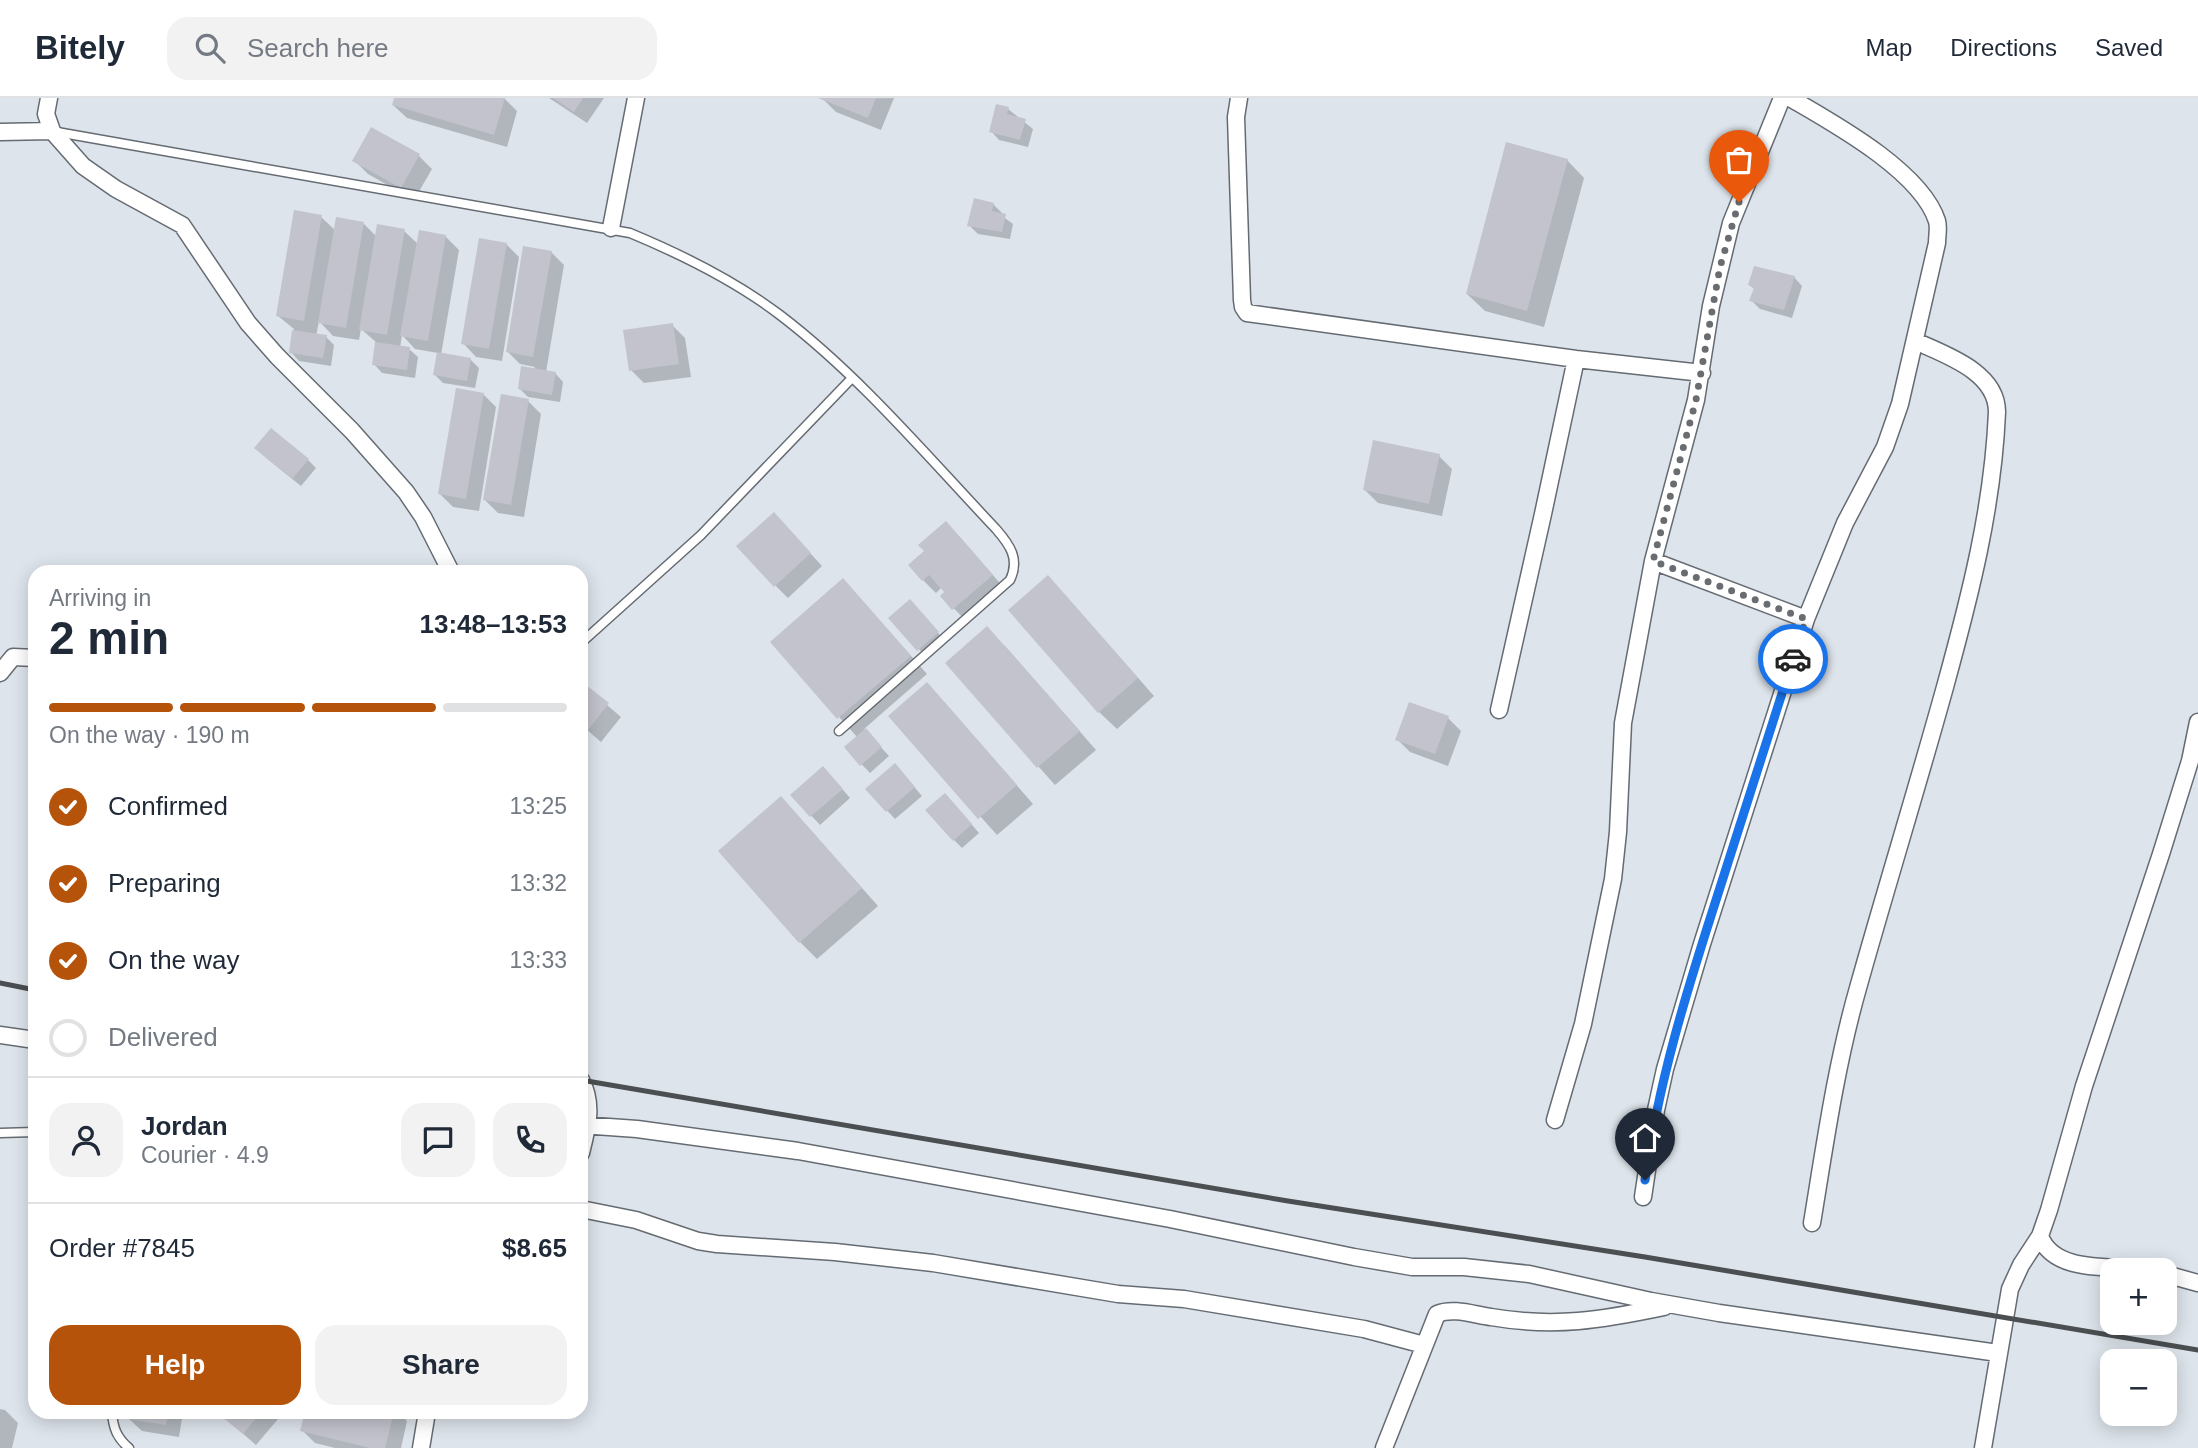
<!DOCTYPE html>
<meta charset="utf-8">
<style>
body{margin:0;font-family:Arial,sans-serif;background:#f2f2f3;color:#1f2937;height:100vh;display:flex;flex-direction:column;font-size:26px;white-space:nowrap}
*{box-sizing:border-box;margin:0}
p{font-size:23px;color:#747a83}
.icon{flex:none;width:38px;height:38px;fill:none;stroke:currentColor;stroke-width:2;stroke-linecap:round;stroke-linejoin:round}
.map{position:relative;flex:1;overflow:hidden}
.side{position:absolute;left:28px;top:467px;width:560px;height:854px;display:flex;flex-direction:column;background:#fff;border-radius:21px;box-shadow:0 4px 18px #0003}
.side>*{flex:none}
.buttons{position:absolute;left:2100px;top:1160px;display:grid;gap:14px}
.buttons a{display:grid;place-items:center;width:77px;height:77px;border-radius:14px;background:#fff;box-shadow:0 4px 18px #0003;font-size:35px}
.pin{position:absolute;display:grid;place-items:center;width:60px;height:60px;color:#fff;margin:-72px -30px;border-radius:50% 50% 50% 0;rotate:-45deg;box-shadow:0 0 7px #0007}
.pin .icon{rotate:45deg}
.courier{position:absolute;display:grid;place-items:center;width:70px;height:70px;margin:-35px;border:5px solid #1a73e8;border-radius:50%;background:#fff;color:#222;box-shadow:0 2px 9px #0007}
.summary em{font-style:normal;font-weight:700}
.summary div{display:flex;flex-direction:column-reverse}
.summary{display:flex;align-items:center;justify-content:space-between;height:119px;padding:0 21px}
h1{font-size:46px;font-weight:700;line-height:52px}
.bar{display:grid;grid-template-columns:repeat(4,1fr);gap:10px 7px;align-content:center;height:84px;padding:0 21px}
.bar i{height:9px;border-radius:5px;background:#e0e1e3}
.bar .selected{background:#b45309}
.bar p{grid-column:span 4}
.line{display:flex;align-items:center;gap:18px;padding:0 21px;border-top:2px solid #e0e1e3}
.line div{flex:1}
.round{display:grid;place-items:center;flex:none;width:74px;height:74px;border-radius:21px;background:#f2f2f3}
ol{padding:0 21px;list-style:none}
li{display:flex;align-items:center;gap:21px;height:77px}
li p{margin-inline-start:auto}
li .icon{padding:7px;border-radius:50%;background:#b45309;color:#fff;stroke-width:4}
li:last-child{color:#747a83}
li i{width:38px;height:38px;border:4px solid #e0e1e3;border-radius:50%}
.button{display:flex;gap:14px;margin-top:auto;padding:14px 21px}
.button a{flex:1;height:80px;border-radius:21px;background:#b45309;color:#fff;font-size:28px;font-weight:700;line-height:80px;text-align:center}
.button a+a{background:#f2f2f3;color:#1f2937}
header{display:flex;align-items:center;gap:42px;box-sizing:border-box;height:98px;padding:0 35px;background:#fff;border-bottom:2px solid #e0e1e3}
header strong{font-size:33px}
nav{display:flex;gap:38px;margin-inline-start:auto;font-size:24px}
.search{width:490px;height:63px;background:#f2f2f3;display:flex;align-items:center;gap:18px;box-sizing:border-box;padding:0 24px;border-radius:21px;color:#747a83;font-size:26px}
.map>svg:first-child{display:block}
</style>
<header>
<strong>Bitely</strong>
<div class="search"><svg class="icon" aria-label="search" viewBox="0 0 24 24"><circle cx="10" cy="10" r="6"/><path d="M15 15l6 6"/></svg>Search here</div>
<nav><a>Map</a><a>Directions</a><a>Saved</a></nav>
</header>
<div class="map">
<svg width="2198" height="1350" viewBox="0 0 2198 1350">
<rect width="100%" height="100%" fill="#dde4eb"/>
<path fill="#0003" d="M395 0H504L517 13 507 49 407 20 393 7Z
M549 0H604L587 25Z
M894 0 881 32 836 14 823 1Z
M1008 11 1033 31 1028 49 999 42 991 33Z
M372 32 419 58 432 71 414 102 368 76 355 63Z
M1567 62 1584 80 1544 229 1485 213 1467 196Z
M993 106 1002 115 1001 117 1013 126 1010 141 978 136 969 127Z
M321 119 336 133 364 126 377 139 404 133 418 146 446 139 459 152 441 257 470 261 479 270 475 290 443 285 435 277 438 255 415 251 402 237 400 250 409 251 418 259 415 280 382 275 374 266 377 245 361 231 359 242 333 238 319 223 316 238 326 239 334 247 331 268 299 263 291 254 294 231 278 218Z
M506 146 519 159 502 263 476 259 463 245Z
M551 154 564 167 546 274 555 275 563 284 560 304 528 299 520 291 535 269 520 266 507 253Z
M1794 179 1802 188 1792 220 1760 211 1751 202 1755 192 1750 187Z
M672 227 685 240 691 279 644 285 631 272Z
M483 296 496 309 479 413 453 409 440 396Z
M528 303 541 316 524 419 498 415 485 402Z
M1439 358 1452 371 1442 418 1378 405 1365 392Z
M265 359 308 362 316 370 301 388Z
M786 429 822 468 788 500 775 487Z
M959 438 1005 491 967 524 942 498 947 494 942 489 936 495 923 482Z
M1065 497 1154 598 1117 631 1099 614Z
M860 500 927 576 864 631 889 658 870 675 846 650 858 640 772 544Z
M918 512 946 544 927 560 891 520Z
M1005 548 1096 652 1055 687 947 566Z
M581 585 621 619 601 644 587 632 581 640Z
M944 604 1033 706 997 737 891 618Z
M1448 620 1461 633 1448 668 1410 654 1397 641Z
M903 676 922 698 895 721 867 691Z
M831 678 850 700 820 727 792 697Z
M953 705 979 735 962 750 954 742Z
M798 718 878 808 817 861 800 844Z
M0 1311 5 1312 18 1325 12 1350H0Z
M129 1314H183L179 1339 142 1333 128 1320Z
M218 1314H284L256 1347Z
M306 1314H398L407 1323 401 1350H335L315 1345 302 1332Z"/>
<path fill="#c2c3cc" d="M394 0H505L494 37 392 7Z
M553 0H583L574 14Z
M818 0H876L868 20Z
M996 6 1009 9 1007 16 1026 21 1020 42 989 34Z
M371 29 420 56 401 90 352 63Z
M1506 44 1568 61 1527 213 1466 196Z
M974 100 994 105 992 113 1006 116 1002 134 967 128Z
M294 112 322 117 304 223 276 218Z
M336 119 364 124 346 230 318 225Z
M377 126 405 131 387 237 359 232Z
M419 132 446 137 428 243 400 238Z
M479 140 507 145 489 251 461 246Z
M523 148 552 153 533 259 506 254Z
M1754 168 1795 178 1784 212 1749 203 1754 190 1748 187Z
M673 225 679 266 629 273 623 232Z
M292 232 327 237 323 260 289 255Z
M375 244 410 249 407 272 372 267Z
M437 254 471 260 467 283 433 277Z
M521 268 556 274 552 297 518 291Z
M456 290 484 295 466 401 438 396Z
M501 296 529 301 511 407 483 402Z
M271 330 309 361 292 381 254 350Z
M1373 342 1440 356 1429 406 1363 392Z
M774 414 811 455 774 489 736 448Z
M946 423 993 477 952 512 940 498 944 494 929 477 922 483 908 467 924 453 918 447Z
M1048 477 1138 580 1098 615 1008 512Z
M843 480 911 558 837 621 770 544Z
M910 501 939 534 917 553 888 520Z
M987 528 1080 633 1037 670 945 565Z
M581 583 609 605 588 632 581 627Z
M927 584 1017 687 978 721 888 618Z
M1409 604 1449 618 1435 656 1395 642Z
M866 630 882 649 860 668 844 649Z
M895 665 915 689 886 714 865 691Z
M823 668 843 691 810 719 790 697Z
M945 695 972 726 953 743 925 712Z
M781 698 862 790 799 845 718 753Z
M128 1314H168L166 1327 127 1321Z
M216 1314H261L243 1336Z
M305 1314H394L385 1350H370L300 1333Z"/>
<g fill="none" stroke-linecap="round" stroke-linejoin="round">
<g stroke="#656b72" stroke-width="11">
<path id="service" d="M57 34 630 135C683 157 734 182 780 217 860 278 927 358 996 431 1010 447 1020 461 1010 482L839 633
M581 545 701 437 852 280
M0 1035 35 1034
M112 1314C113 1330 117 1340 129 1350"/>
</g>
<g stroke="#656b72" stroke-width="19">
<path id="minor" d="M49 0 46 16 52 33 83 68 116 91 182 127 248 225 277 258 352 333 406 394 423 419 451 474
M1239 0 1236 19 1242 202 1243 209 1247 215 1576 261 1702 275
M0 34 52 33
M611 130 636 0
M1653 463 1806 521
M0 575 13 559 35 560
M1499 612 1543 416 1576 261
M0 937 35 942
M581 982C594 1006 587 1031 581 1055
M1555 1022 1583 926 1613 781 1618 734 1623 625 1653 463 1696 302 1711 208 1731 125 1782 0
M581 1027 637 1031 798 1053 1170 1121 1354 1159 1412 1169H1464L1529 1176 1651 1203 1719 1215 1998 1255
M1643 1099 1656 1012 1665 971 1702 846 1806 521 1845 425 1885 349 1900 306 1937 145C1937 137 1939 130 1937 123 1921 73 1833 25 1790 0
M581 1111 636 1122 698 1143 717 1146 835 1154 933 1165 1118 1196 1184 1201 1364 1231 1424 1247
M1812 1125C1825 1046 1836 967 1858 890 1886 790 1917 690 1945 589 1970 498 1993 409 1997 314 1997 274 1946 257 1915 243
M2040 1138C2054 1177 2115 1167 2149 1172
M2165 1176 2198 1185
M421 1350 427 1314
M1384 1350 1437 1216C1453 1209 1475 1217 1491 1219 1555 1230 1602 1222 1664 1209
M1983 1350 2010 1191 2021 1167 2040 1138 2049 1112 2084 988 2161 756 2190 663 2198 624"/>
</g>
<use href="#service" stroke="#fff" stroke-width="8"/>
<use href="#minor" stroke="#fff" stroke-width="16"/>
<path stroke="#4b4f52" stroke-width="5" d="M0 885 35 892
M581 982 1288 1103 1645 1159 2198 1252"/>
</g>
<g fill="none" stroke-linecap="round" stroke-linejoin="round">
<path stroke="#696d71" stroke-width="7" stroke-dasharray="0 12.6" d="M1739 104 1720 169 1696 302 1653 463 1806 521 1793 561"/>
<path stroke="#1a73e8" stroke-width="9" d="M1645 1082C1658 985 1687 892 1717 799 1742 720 1768 641 1793 561"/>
</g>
</svg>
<div class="buttons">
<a>+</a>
<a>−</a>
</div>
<div class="pin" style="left:1739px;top:104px;background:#ea580c"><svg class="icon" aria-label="bag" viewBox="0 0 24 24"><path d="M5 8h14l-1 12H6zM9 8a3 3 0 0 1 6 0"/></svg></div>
<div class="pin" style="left:1645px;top:1082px;background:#1f2937"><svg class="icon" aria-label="home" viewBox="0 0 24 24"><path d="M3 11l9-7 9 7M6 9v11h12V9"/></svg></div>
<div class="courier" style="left:1793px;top:561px"><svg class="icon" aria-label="car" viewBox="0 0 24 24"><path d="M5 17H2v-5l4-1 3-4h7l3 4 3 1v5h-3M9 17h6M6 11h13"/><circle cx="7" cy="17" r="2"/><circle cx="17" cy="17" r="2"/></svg></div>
<section class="side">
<div class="summary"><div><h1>2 min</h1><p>Arriving in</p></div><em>13:48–13:53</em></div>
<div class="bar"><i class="selected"></i><i class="selected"></i><i class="selected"></i><i></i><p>On the way · 190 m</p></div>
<ol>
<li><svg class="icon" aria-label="check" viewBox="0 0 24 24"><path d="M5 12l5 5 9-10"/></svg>Confirmed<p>13:25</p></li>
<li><svg class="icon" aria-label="check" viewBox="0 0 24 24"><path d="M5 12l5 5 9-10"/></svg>Preparing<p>13:32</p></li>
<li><svg class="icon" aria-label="check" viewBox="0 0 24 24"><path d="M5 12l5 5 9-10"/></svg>On the way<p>13:33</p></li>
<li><i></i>Delivered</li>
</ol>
<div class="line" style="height:126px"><a class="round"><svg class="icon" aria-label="person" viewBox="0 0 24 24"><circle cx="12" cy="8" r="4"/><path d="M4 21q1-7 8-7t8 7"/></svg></a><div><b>Jordan</b><p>Courier · 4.9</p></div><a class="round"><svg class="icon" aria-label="chat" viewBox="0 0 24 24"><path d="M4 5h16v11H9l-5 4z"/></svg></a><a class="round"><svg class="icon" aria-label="phone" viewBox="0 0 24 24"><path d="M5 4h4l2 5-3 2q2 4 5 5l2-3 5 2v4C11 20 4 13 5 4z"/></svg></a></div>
<div class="line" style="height:91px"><div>Order #7845</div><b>$8.65</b></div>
<div class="button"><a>Help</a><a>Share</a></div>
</section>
</div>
